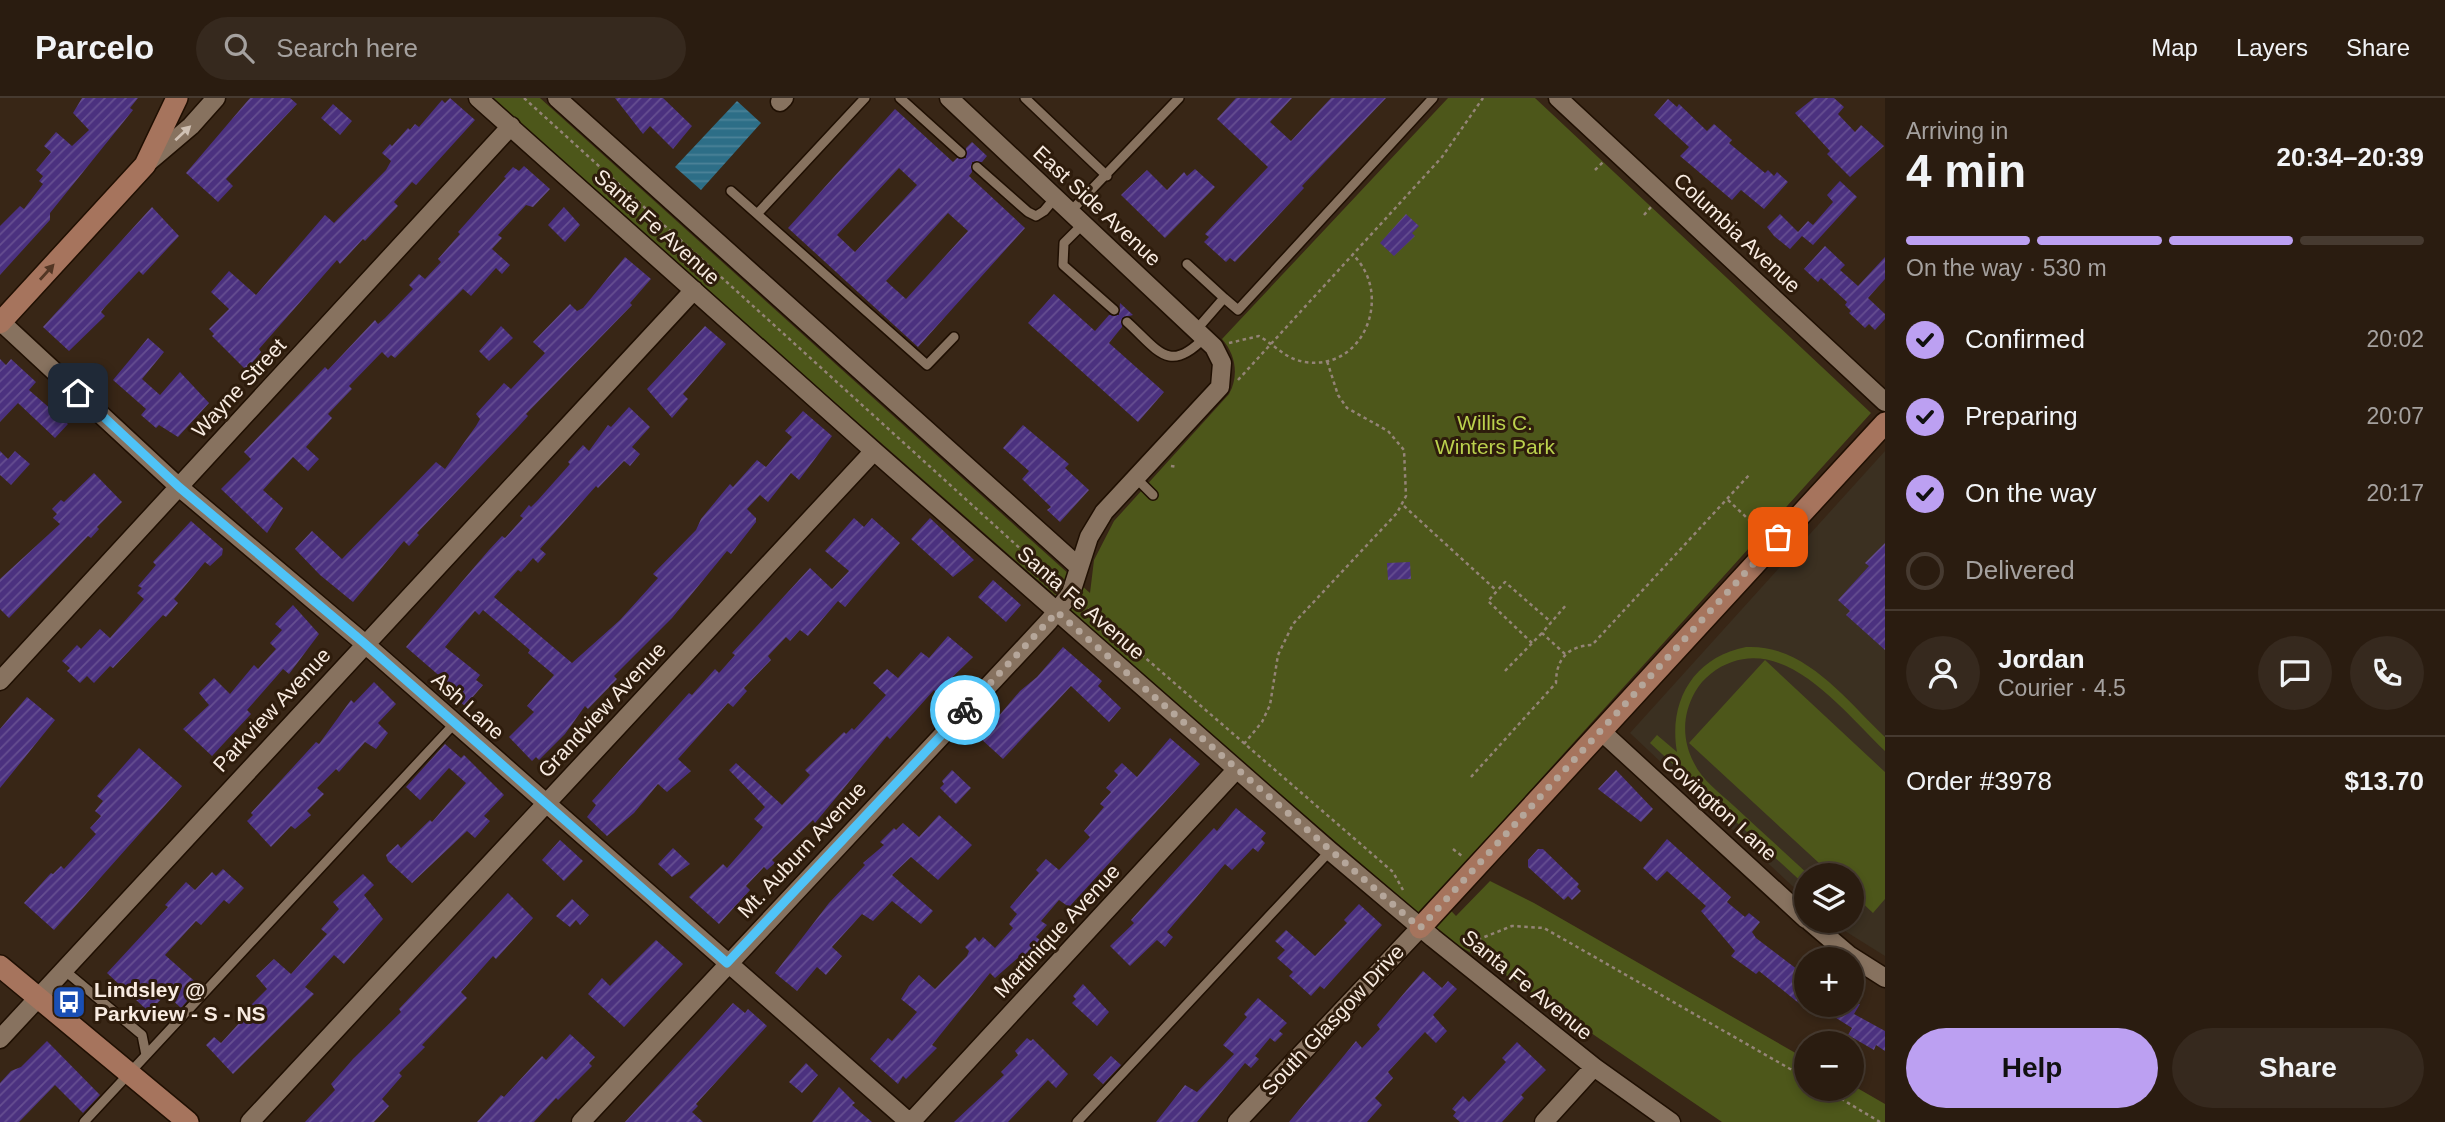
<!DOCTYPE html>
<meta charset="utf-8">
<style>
body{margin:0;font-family:Arial,sans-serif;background:#36291e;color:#f1f3f6;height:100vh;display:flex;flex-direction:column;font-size:26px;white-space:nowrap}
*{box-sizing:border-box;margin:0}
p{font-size:23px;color:#a5a19f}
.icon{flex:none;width:38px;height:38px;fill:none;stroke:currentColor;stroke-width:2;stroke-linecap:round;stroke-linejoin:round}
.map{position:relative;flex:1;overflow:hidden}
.drawer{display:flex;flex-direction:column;background:#2a1c10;width:560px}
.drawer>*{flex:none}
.fabs{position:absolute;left:1794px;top:765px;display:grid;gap:14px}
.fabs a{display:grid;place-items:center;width:70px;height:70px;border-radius:50%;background:#2a1c10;box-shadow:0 4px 10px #0003,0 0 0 2px #463a30;font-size:35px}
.pin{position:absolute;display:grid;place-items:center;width:60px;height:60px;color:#fff;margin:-30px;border-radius:14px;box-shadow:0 4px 10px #0006}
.courier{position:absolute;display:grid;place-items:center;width:70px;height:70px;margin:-35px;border:5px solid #4fc3f7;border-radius:50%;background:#fff;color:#222;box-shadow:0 2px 9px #0007}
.head em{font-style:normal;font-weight:700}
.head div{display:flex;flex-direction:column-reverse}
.head{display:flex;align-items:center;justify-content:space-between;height:119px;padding:0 21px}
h1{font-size:46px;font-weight:700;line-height:52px}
.bar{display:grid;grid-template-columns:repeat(4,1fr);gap:10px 7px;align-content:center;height:84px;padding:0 21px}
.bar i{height:9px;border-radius:5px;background:#463a30}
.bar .active{background:#bca0f2}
.bar p{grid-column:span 4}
.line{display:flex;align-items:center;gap:18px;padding:0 21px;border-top:2px solid #463a30}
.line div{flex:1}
.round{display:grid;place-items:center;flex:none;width:74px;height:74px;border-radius:37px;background:#36291e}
ol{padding:0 21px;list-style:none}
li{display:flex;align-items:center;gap:21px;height:77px}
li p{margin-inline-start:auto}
li .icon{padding:7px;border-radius:50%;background:#bca0f2;color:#111;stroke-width:4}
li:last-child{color:#a5a19f}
li i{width:38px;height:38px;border:4px solid #463a30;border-radius:50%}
.cta{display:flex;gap:14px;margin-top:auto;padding:14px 21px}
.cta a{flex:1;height:80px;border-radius:42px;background:#bca0f2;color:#111;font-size:28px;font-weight:700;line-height:80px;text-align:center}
.cta a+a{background:#36291e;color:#f1f3f6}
header{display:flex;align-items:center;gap:42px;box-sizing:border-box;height:98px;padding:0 35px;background:#2a1c10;border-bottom:2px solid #463a30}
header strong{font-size:33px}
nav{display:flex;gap:38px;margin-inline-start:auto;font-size:24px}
.search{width:490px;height:63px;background:#36291e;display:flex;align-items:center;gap:18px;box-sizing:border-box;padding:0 24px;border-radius:38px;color:#a5a19f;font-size:26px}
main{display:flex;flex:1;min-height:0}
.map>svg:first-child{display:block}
</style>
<header>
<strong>Parcelo</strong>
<div class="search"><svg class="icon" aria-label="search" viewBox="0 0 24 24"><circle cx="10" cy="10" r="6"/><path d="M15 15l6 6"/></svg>Search here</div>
<nav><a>Map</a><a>Layers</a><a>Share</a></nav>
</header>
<main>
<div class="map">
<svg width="1885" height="1024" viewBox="0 0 1885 1024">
<defs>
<pattern id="water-rules" width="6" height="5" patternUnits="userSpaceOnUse" patternTransform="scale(1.75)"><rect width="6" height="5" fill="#2d6e87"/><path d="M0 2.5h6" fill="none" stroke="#4c8398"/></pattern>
<pattern id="building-hatch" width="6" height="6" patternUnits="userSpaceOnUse" patternTransform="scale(1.75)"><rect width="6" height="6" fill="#4b317f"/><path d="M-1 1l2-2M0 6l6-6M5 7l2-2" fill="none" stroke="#664f91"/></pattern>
</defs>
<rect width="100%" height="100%" fill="#382616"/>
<path fill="#3b3021" d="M1885 353V858L1829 823 1852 822V777H1806V801L1630 635Z"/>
<path fill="#4d571a" d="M487 0H540L1090 495 1094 462 1114 423 1229 296C1239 278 1236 257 1222 241L1448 0H1535L1871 315 1436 797 1456 818 1490 783 1534 805 1806 961V990H1852V987L1885 1006V1024H1722L1494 869 1451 843 1083 527 1055 497Z
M1746 549C1805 546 1846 602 1885 639V653C1846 616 1791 543 1732 564 1717 569 1703 580 1695 594 1682 617 1682 642 1694 665 1702 682 1720 695 1734 708 1759 731 1784 754 1809 777H1806V788L1650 645 1657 637 1677 654C1668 603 1694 559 1746 549Z
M1765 562 1885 674V801L1873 815 1852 795V777H1832L1689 645Z"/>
<path fill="url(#water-rules)" d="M737 3 761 25 701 92 675 69Z"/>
<path fill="url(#building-hatch)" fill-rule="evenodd" d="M82 0H138L130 10 133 12 50 115V122L0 177V128L20 108 24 111 43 86 39 83 43 78 36 72 51 54 44 48 56 34 72 48 89 32 73 15Z
M250 0H290L297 6 226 81 233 88 218 104 186 75Z
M450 0 475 22 416 87 412 84 394 104 398 108 365 143 363 141 340 166 337 162 259 251 261 254 246 272 212 238 214 236 209 231 229 211 211 194 229 173 256 197 325 117 334 125 386 72 391 63 382 55 390 46 392 48 408 30 410 32 415 26 419 29 442 2 445 5Z
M615 0H663L692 28 673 51 650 28 643 36Z
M1236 0H1292L1270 24 1291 43 1331 0H1386L1302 88 1304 90 1235 164 1230 160 1226 164 1204 144 1209 139 1205 136 1268 69 1217 21Z
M1814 0H1834L1844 9 1838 16 1855 34 1861 27 1884 48 1850 79 1827 56 1830 53 1795 15Z
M1668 1 1677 9 1679 6 1707 33 1714 26 1732 42 1729 45 1765 75 1768 72 1774 78 1777 74 1788 84 1764 111 1741 92 1732 102 1680 58 1689 49 1654 17Z
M333 6 352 23 340 37 321 20Z
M895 11 953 64 957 60H966V50L972 44 987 58 982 64H972V74L969 78 1025 130 918 249 788 130ZM899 70 917 87 855 154 837 137ZM948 115 968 133 906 201 886 183Z
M524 68 550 91 533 109 526 107 498 137 502 140 492 151 510 167 502 176 496 170 471 198 463 191 395 260 391 257 388 260 382 254 349 288 352 291 328 316 332 320 306 349 319 361 308 373 293 359 263 392 283 410 267 435 221 391 251 361 244 354 325 269 328 272 375 222 378 226 385 220 413 191 409 187 419 176 425 181 441 164 438 161 460 136 458 134 506 80 504 79 513 69 519 73Z
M1195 71 1215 89 1165 140 1121 97 1147 72 1167 92 1184 74 1187 78Z
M1840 83 1857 99 1813 147 1802 138 1790 151 1774 138 1767 129 1780 116 1798 134 1808 123 1813 127 1833 104 1827 97Z
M152 109 179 138 143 177 139 173 105 209 101 214 105 218 69 253 43 229Z
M564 109 580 127 565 144 548 127Z
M1406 116 1419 128 1412 135 1415 138 1394 158 1380 145Z
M1825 148 1845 167 1840 172 1858 188 1885 159V181L1868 200 1885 216V221L1875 232 1869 226 1865 230 1849 215 1851 213 1845 207 1847 204 1821 180 1818 184 1804 171Z
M625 159 651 181 630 205 632 207 526 316 528 318 518 329 417 435 419 437 409 448 404 443 353 504 320 477 295 451 312 433 342 461 436 364 445 371 476 328 480 321 476 316 504 285 511 291 545 255 533 244 570 206 577 213 583 210Z
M1054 196 1095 233 1109 217H1119L1120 205 1133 217 1122 220V229L1109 245 1164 294 1138 324 1028 225Z
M501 228 513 240 489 263 479 253Z
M705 228 726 246 683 296 688 301 672 320 647 291Z
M148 240 164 254 142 281 160 297 180 274 209 305 178 339 159 327 156 330 141 317 146 311 113 282Z
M0 261 6 267 11 261 36 284 29 292 68 326 55 340 18 305 0 324Z
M629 309 650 329 632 349 640 356 630 368 624 363 598 390 596 388 540 451 546 456 538 465 533 460 521 474 518 472 494 499 572 565 620 522 658 480 653 476 696 432 701 421 730 386 733 389 757 362 766 369 792 339 785 333 803 313 832 338 799 382 791 375 768 404 760 397 747 411 756 420V424L738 447 731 456 727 453 672 520 614 578 617 581 588 611 585 608 565 636 539 662 536 659 532 663 509 639 534 614 527 608 554 577 528 555 530 552 483 512 479 517 475 513 445 549 480 577 476 582 483 587 465 608 446 592 450 587 406 549 489 452 502 438 505 440 523 420 520 418 529 407 531 409 538 402 570 366 568 364 583 347 589 353 608 327 611 329Z
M1023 327 1069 366 1065 370 1089 392 1060 424 1047 412 1051 409 1022 381 1029 373 1003 350Z
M0 353 8 361 15 353 30 366 11 387 0 377Z
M94 375 122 404 97 429 99 431 91 440 88 438 9 520 0 511V481L60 426 53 420 57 416 52 411 61 402 64 404Z
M854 420 864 429 872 420 900 445 845 509 838 503 808 538 800 532 790 543 786 539 768 558 771 562 744 590 747 593 733 609 728 605 678 661 691 673 667 694 658 686 634 715 607 738 587 719 596 707 592 703 689 595 692 597 715 571 719 575 735 557 732 555 810 470 832 491 849 473 825 453Z
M930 420 974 462 953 479 911 441Z
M191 423 223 451 222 457 210 468 205 464 174 501 178 505 166 519 163 517 113 570 110 568 94 585 87 578 80 585 67 573 70 570 62 563 77 547 81 551 100 531 110 540 144 501 137 495 142 490 138 488 156 467 153 464Z
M1885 445V552L1846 517 1850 513 1838 502 1869 468 1865 465Z
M1410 464 1411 481 1388 482 1387 465Z
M993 482 1021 507 1006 524 978 499Z
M293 507 319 536 289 576 283 571 247 612 251 616 212 658 183 631 209 607 199 595 214 580 230 596 254 567 258 571 276 551 270 545 282 532 275 526Z
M948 538 973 559 936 595 934 592 890 641 887 638 815 725 813 722 772 762 775 765 767 772 764 769 746 788 750 792 719 826 689 799 723 766 727 770 763 729 754 721 765 709 729 672 736 665 782 707 810 677 805 672 844 634 846 636 852 630 854 632 886 597 873 585 887 571 898 580 921 554 929 560Z
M1063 549 1102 583 1098 588 1121 610 1109 624 1071 588 1003 661 980 640 1020 593 1037 579Z
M374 584 396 606 378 625 388 635 376 651 365 644 339 674 336 671 317 690 324 696 307 713 311 717 295 731 291 728 271 749 247 723 253 717 251 715 316 644 319 646 351 602 354 605Z
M27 599 55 622 0 690V631Z
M1170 640 1200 666 1069 809 1059 802 1041 823 1047 827 1036 839 1040 842 1024 860 1021 857 995 880 990 875 932 947 937 950 906 981 903 978 898 986 870 961 888 940 892 943 917 914 901 901 909 888 919 877 935 891 967 858 969 853 965 849 975 839 979 844 983 839 995 850 1013 830 1009 826 1017 816 1010 809 1039 775 1036 772 1046 761 1059 772 1090 739 1084 733 1104 709 1100 706 1111 694 1106 690 1118 677 1114 673 1122 665 1137 679Z
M445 646 461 660 464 657 504 697 484 718 490 723 475 740 467 733 412 785 388 763 386 757 398 746 401 750 430 722 432 724 466 685 449 670 420 702 406 689Z
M139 650 182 688 54 832 24 805 51 775 53 776 61 768 64 771 96 736 90 730 101 718 95 713 103 703 97 698Z
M952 672 971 690 956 706 940 690 944 686 942 683Z
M1616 672 1653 711 1641 724 1598 691Z
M1236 710 1266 735 1261 741 1265 745 1258 754 1253 750 1232 772 1225 766 1167 834 1173 839 1165 849 1157 842 1130 868 1110 848 1134 825 1131 822 1199 746 1214 730 1217 733Z
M939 717 972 747 938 782 911 759 892 777 933 813 921 826 892 803 873 823 862 816 832 849 842 858 826 877 817 869 797 893 775 875 829 805 865 767 863 765 884 747 880 744 894 730 896 732 903 725 919 739Z
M1667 741 1731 799 1727 804 1745 819 1749 815 1760 824 1752 834 1756 840 1806 878V911L1759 873 1756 876 1731 858 1735 853 1701 813 1706 808 1667 773 1657 783 1643 770Z
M560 742 583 763 564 783 542 762Z
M673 750 690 766 672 779 658 766Z
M1538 751H1543L1579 786 1577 789 1581 793 1572 802 1568 798 1564 802 1528 769V762Z
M223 771 244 790 229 806 224 802 201 827 196 823 165 857 200 888 181 910 166 896 149 914 107 875 168 809 165 807 186 784 195 792 212 774 216 778Z
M363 776 374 787 364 797 383 821 344 866 334 857 305 889 314 896 233 976 206 947 214 939 221 945 242 922 241 917 267 891 256 878 274 861 291 876 327 836 321 831 339 811 333 804Z
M508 795 533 820 496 861 493 858 461 894 467 900 422 947 425 949 399 975 402 978 382 1001 389 1008 374 1024H305L335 992 331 986 353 961 401 914 399 911Z
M572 801 589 817 580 827 576 822 570 829 556 818Z
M1359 806 1382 827 1324 891 1320 888 1311 898 1289 878 1293 874 1277 860 1285 852 1275 843 1286 832 1315 858 1347 825 1344 822Z
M656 842 683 866 624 929 588 896 602 880 610 888Z
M1423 873 1442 890 1448 883 1457 891 1433 917 1447 933 1436 945 1425 934 1388 974 1393 980 1375 1000 1382 1007 1367 1024H1289L1356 943 1362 950 1380 931 1377 927Z
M1083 886 1109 914 1097 928 1072 905 1076 901 1073 898Z
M1258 900 1287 925 1279 933 1283 936 1275 944 1270 940 1255 958 1259 961 1251 970 1245 965 1197 1024H1156L1185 987 1197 994 1234 956 1223 947 1247 919 1244 916Z
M733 905 745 915 748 911 767 928 696 1006 698 1008 692 1014 703 1024H625Z
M1814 906H1860L1854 916 1885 933V953L1876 947 1874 952 1848 937 1852 930Z
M570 936 595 959 589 965 592 968 558 1002 556 1000 534 1024H477L501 997 504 999 542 958 546 962Z
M1027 940 1031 943 1033 941 1068 976 1056 990 1048 982 1008 1024H954L1004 977 1001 974 1018 957 1015 953Z
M47 943 100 997 83 1015 55 987 19 1024H0V985L11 973 21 969Z
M1517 944 1546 972 1521 997 1524 1000 1502 1024H1460L1453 1018 1456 1014 1452 1011 1463 998 1469 1004 1506 964 1502 960Z
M1111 958 1121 967 1103 986 1093 977Z
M806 965 818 977 802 995 789 984Z
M839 989 855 1005 852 1007 872 1024H812Z"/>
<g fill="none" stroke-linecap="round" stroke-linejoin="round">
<g stroke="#1f0f02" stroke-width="12">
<path id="lane" d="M900 0 961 55
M1025 0 1107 78
M977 69 1028 114 1036 118 1044 113 1055 100
M731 93 927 267 954 239
M1070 114 1179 0
M757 116 865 0
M1082 127 1064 145 1063 167 1114 212
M1187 166 1224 200
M1127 224C1158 252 1169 277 1205 239
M1197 231 1224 200 1238 212 1433 0
M1136 380 1153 397
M64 872 142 937 146 957
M84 1024 454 626
M1077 1024 1330 753"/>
</g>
<g stroke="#1f0f02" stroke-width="21">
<path id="street" d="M478 0 874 353 1330 753 1433 840 1594 969 1671 1024
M557 0 1079 469
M1558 0 1885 304
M780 4 784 0
M145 67 191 28 216 0
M0 223 179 389 364 545 909 1024
M0 583 511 28
M1601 633 1806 821
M1808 822 1849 857 1885 880
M0 941 694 192
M250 1024 874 353
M581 1024 1049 523 1071 495 1089 439 1104 414 1220 289 1222 265 1214 249 949 0
M911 1024 1236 672
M1237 1024 1420 830
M1544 1024 1594 969"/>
</g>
<g stroke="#1f0f02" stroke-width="24">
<path id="secondary" d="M0 225 145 67 177 0
M1420 830 1885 325
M0 868 188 1024"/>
</g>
<path stroke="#948477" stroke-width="2.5" stroke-dasharray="3.5 3.5" stroke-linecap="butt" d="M524 0 1057 484
M1595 72 1603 64
M1644 117 1651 109
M1229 245 1259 238C1275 247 1285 261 1305 264 1365 273 1394 195 1352 156
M1238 282 1442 59 1483 0
M1171 368 1177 369
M1728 402 1762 434
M1404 408 1497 493
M1083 506 1393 774 1403 792
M1532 545 1488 503 1505 484 1551 524
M1565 556 1542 535 1567 506
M1505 573 1542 535
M1244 646 1262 624 1270 607 1278 557 1293 526 1397 415 1406 398 1404 352 1388 333 1347 310 1338 297 1327 263
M1471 679 1556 585C1556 561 1568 548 1592 547L1750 376
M1453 751 1462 758
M1464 842H1477L1512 828 1544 830 1806 980
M1823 990 1880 1024"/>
<use href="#lane" stroke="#87725f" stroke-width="9"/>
<use href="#street" stroke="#87725f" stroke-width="18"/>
<use href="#secondary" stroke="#a6745d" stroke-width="21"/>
</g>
<defs><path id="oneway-solid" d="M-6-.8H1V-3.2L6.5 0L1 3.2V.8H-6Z" transform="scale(1.75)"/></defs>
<use fill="#d0c1b4" href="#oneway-solid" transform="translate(183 35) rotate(-43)"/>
<use fill="#523624" href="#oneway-solid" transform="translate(47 174) rotate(-48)"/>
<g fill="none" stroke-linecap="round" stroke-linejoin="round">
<path stroke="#b5a69a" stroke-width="7" stroke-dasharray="0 12.6" d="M965 612 1057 514 1420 830 1778 439"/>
<path stroke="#4fc3f7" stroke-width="9" d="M78 295 179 389 364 545 727 865 965 612"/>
</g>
<defs>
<g id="bus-square" transform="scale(1.75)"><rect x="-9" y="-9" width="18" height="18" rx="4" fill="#1a4fb4" stroke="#2e1c0c"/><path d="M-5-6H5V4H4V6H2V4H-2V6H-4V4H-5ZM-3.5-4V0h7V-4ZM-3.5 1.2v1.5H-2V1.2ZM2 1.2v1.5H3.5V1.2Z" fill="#fff"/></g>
</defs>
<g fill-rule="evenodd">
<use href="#bus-square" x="69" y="904"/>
</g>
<g text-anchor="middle" stroke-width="6" stroke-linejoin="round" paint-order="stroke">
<g font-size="21" fill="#f8ebe1" stroke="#2e1c0c">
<text transform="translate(1097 108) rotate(43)" y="7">East Side Avenue</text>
<text transform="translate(657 129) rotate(42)" y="7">Santa Fe Avenue</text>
<text transform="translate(1737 135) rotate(43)" y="7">Columbia Avenue</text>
<text transform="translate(239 290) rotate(-47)" y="7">Wayne Street</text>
<text transform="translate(1081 505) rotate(41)" y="7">Santa Fe Avenue</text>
<text transform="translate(468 608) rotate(42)" y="7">Ash Lane</text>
<text transform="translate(272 612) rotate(-47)" y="7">Parkview Avenue</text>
<text transform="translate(602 612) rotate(-47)" y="7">Grandview Avenue</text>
<text transform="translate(1719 710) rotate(42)" y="7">Covington Lane</text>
<text transform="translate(802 752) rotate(-47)" y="7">Mt. Auburn Avenue</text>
<text transform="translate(1057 833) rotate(-47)" y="7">Martinique Avenue</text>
<text transform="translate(1527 887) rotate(39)" y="7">Santa Fe Avenue</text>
<text transform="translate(1333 922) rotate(-47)" y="7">South Glasgow Drive</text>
</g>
<g font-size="21" fill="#bbd14d" stroke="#2e1c0c">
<text x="1495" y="332">Willis C.<tspan x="1495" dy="24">Winters Park</tspan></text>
</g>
<g font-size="21" font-weight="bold" fill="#f8ebe1" stroke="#2e1c0c" text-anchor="start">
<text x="94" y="899">Lindsley @<tspan x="94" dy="24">Parkview - S - NS</tspan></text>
</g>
</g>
</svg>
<div class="fabs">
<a><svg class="icon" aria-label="layers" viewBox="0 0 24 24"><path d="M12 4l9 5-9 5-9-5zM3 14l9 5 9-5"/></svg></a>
<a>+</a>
<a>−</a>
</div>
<div class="pin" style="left:1778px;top:439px;background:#ea580c"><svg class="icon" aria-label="bag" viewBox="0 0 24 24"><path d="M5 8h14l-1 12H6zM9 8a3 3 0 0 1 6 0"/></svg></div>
<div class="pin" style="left:78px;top:295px;background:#1f2937"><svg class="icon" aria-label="home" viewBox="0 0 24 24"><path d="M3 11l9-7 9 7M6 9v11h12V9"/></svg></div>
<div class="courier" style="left:965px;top:612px"><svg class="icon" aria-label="bike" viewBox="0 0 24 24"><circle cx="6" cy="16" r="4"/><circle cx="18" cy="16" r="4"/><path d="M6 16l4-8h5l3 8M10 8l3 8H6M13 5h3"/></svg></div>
</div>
<section class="drawer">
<div class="head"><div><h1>4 min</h1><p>Arriving in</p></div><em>20:34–20:39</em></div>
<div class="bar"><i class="active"></i><i class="active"></i><i class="active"></i><i></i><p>On the way · 530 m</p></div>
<ol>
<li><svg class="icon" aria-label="check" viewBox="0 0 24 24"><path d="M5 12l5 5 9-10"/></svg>Confirmed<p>20:02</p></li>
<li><svg class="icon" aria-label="check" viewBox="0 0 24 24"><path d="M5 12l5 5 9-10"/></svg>Preparing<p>20:07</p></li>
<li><svg class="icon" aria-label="check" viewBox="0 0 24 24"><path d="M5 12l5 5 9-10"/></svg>On the way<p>20:17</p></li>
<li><i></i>Delivered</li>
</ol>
<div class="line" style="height:126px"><a class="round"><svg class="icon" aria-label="person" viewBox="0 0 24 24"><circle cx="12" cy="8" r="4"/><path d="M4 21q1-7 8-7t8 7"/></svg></a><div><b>Jordan</b><p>Courier · 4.5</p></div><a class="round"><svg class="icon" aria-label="chat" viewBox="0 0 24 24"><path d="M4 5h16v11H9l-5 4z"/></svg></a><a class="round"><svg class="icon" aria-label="phone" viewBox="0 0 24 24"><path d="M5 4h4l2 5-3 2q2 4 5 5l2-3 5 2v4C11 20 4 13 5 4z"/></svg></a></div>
<div class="line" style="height:91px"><div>Order #3978</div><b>$13.70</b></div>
<div class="cta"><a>Help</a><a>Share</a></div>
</section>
</main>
